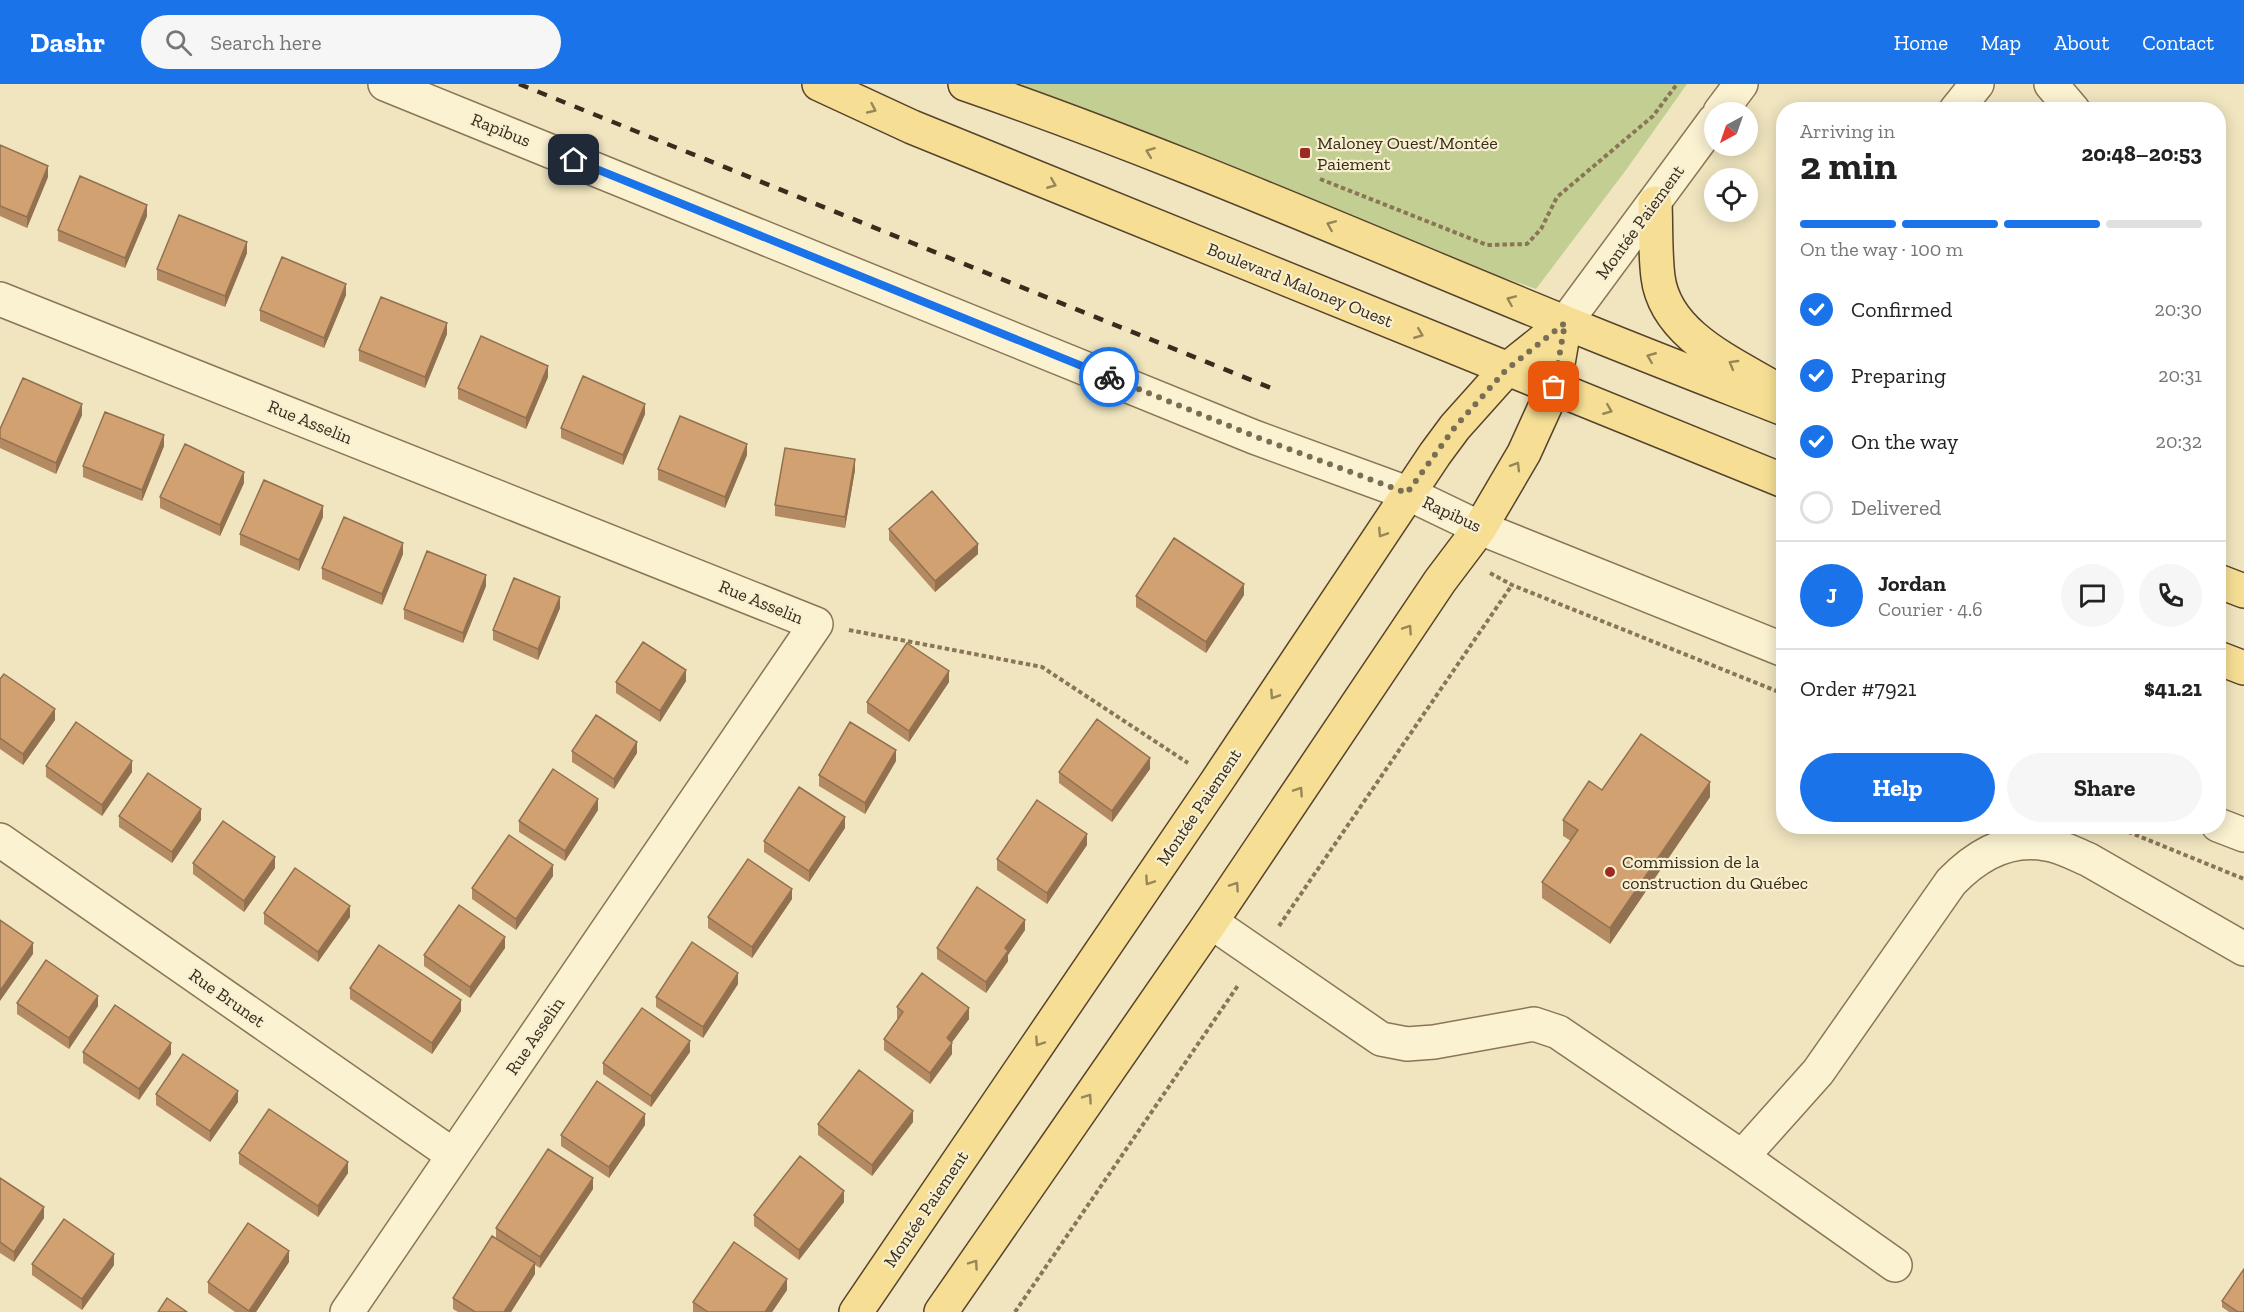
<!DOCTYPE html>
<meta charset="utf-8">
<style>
body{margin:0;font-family:"Zilla Slab",serif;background:#f6f6f6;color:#222;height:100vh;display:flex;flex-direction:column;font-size:22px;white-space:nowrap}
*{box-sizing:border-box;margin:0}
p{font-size:20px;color:#767676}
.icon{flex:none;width:33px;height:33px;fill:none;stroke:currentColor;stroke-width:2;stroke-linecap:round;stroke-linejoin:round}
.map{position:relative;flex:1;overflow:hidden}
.details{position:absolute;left:1776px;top:18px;width:450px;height:732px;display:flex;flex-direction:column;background:#fff;border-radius:24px;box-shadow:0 3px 15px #0003}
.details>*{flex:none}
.needle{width:39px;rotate:220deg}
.controls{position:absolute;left:1704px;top:18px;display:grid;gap:12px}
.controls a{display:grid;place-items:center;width:54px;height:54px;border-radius:50%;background:#fff;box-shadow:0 3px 15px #0003;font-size:30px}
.pin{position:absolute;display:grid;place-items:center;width:51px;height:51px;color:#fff;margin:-26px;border-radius:12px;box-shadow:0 3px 9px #0006}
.courier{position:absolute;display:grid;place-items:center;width:60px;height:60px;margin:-30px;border:4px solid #1a73e8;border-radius:50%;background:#fff;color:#222;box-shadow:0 2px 8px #0007}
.overview em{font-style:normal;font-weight:700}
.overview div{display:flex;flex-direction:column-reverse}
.overview{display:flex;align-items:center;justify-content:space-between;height:102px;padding:0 24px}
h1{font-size:39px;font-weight:700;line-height:45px}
.bar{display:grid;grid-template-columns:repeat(4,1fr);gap:9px 6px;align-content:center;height:72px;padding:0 24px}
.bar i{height:8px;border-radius:4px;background:#e0e0e0}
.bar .active{background:#1a73e8}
.bar p{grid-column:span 4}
.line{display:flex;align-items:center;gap:15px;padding:0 24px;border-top:2px solid #e0e0e0}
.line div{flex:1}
.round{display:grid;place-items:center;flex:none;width:63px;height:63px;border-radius:32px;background:#f6f6f6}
ol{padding:0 24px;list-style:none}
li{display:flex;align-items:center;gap:18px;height:66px}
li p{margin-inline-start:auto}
li .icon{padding:6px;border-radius:50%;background:#1a73e8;color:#fff;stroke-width:4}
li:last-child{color:#767676}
li i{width:33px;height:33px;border:3px solid #e0e0e0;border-radius:50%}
.primary-button{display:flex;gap:12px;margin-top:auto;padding:12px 24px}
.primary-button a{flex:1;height:69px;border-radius:36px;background:#1a73e8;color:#fff;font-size:24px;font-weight:700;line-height:69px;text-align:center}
.primary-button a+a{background:#f6f6f6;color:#222}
header{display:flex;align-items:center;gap:36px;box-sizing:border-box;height:84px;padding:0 30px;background:#1a73e8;color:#fff}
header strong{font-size:28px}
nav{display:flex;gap:33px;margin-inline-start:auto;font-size:21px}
.search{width:420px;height:54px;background:#f6f6f6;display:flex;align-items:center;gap:15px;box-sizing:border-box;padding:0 21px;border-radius:33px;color:#767676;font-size:22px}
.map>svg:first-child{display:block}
</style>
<header>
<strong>Dashr</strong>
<div class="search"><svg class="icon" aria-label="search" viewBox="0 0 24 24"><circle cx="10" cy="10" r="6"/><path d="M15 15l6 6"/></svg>Search here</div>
<nav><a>Home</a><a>Map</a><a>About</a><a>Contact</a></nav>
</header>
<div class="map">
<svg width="2244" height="1228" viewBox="0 0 2244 1228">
<rect width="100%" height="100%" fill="#f0e5bf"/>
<path fill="#c3cf92" d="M965 0H1687L1626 86 1536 205 1216 94Z"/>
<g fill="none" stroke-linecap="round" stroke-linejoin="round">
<g stroke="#8a7656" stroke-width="36">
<path id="minor" d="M385 0 1254 353 1407 409 1480 444 1784 566
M2051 0 2073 26
M1956 26 1977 0
M1720 28 1741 0
M0 215 816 540 347 1228
M1565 239 1714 37
M2218 741 2244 751
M0 756 453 1071
M1211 838 1381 955 1407 960 1434 958 1534 940 1558 948 1742 1073 1895 1181
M1742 1073 1818 988 1951 798C1976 772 2008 753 2046 760 2061 762 2075 770 2089 776L2244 865"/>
</g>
<g stroke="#57432b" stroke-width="36">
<path id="major" d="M819 0 912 43 1784 397
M965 0C1169 70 1365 157 1564 238 1637 268 1710 296 1784 325
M1655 119C1656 143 1655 169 1658 193 1665 250 1730 278 1774 304
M2218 497 2244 507
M2218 574 2244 584
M856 1228 1217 697 1435 370 1455 343 1506 286 1565 239
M941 1228 1211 838 1440 497 1480 444 1524 369 1554 303 1565 239"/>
</g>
<path stroke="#8a7656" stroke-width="4" stroke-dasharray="4.5 3" stroke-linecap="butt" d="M1320 95 1487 161 1527 160 1541 145 1557 113 1653 32 1677 0
M1490 489 1512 501 1784 610
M849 546 1042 583 1188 679
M2114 742 2244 795
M1279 842 1512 501
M1015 1228 1239 900"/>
<use href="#minor" stroke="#fbf2d2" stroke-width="33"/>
<use href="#major" stroke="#f6df94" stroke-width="33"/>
<path stroke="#382c1c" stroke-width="4.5" stroke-dasharray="10 10" stroke-linecap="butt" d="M519 0 1271 304"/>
</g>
<path fill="#b48a62" d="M0 61 48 93 27 144 0 132Z
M147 132 125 184 58 157V146Z
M247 169 225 223 157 196V185Z
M346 211 324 264 260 237V226Z
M447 250 425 304 359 277V266Z
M548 293 526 345 458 315V304Z
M645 330 623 381 561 354V344Z
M82 331 56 390 0 364V345Z
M164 362 142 417 83 393V382Z
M747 371 725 424 658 396V385Z
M855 386 845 444 775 432V421Z
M244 399 220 452 160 424V413Z
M323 433 299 487 240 461V450Z
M889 445 978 470 935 508 889 456Z
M403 470 382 521 322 495V484Z
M486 502 463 559 404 535V525Z
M1244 511 1206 569 1136 523V512Z
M560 524 538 576 493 556V546Z
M0 595 55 636 23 681 0 665Z
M686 597 660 638 616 609V598Z
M949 598 909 658 867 629V618Z
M572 667 637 669 614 705 572 678Z
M896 677 865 730 819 702V691Z
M46 682 132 688 102 732 46 693Z
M1150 685 1112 738 1059 699V688Z
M1602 706 1710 713 1610 860 1542 814V798L1571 757 1563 752V736Z
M598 726 565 777 519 748V737Z
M119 732 201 736 172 779 119 743Z
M845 744 809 798 764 768V757Z
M1087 761 1047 820 997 786V775Z
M193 779 275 784 244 828 193 790Z
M553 792 516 846 472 815V804Z
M792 815 752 874 708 844V833Z
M264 829 350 833 318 878 264 840Z
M1025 846 1008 871V877L986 909 937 875V864Z
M505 864 470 914 424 882V871Z
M738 900 703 954 656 923V913Z
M350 904 461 927 432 970 350 915Z
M17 919 98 922 69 965 17 930Z
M897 923 969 935 952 958V970L930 1000 884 966V955L898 935 897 934Z
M83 968 171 970 139 1016 83 979Z
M690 968 651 1023 603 990V979Z
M156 1010 238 1018 210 1058 156 1021Z
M913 1038 872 1092 818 1051V1040Z
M645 1041 609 1094 561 1062V1051Z
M239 1069 348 1089 318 1133 239 1080Z
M0 1094 44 1134 14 1178 0 1169Z
M593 1105 540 1184 535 1181V1190L511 1228H458L453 1225V1214L496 1155V1144Z
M844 1118 799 1176 754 1142V1131Z
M289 1178 256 1228H235L208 1209V1198Z
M32 1180 114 1181 82 1226 32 1191Z
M787 1206 772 1228H693V1218Z
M2222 1217 2244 1228H2229L2222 1223Z"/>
<path fill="#927150" d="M48 82V93L27 144V133Z
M147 121V132L125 184V174Z
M247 158V169L225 223V212Z
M346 200V211L324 264V254Z
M447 239V250L425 304V293Z
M548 282V293L526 345V334Z
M82 320V331L56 390V379Z
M645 320V330L623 381V371Z
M164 351V362L142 417V406Z
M747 360V371L725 424V413Z
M855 375V386L845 444V433Z
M244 388V399L220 452V441Z
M323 422V433L299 487V476Z
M403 459V470L382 521V510Z
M978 460V470L935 508V497Z
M486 491V502L463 559V549Z
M1244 500V511L1206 569V558Z
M560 513V524L538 576V565Z
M686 586V597L660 638V627Z
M949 587V598L909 658V647Z
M55 625V636L23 681V670Z
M637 658V669L614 705V695Z
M896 666V677L865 730V719Z
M1150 674V685L1112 738V727Z
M132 677V688L102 732V721Z
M1710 698V713L1610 860V844Z
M598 715V726L565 777V767Z
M201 725V736L172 779V768Z
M845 733V744L809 798V787Z
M1087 750V761L1047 820V809Z
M275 773V784L244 828V817Z
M553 781V792L516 846V835Z
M792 805V815L752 874V863Z
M350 822V833L318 878V868Z
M1025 836V846L1008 871V877L986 909V898L1005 864Z
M505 853V864L470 914V903Z
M33 859V870L0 917V907Z
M738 889V900L703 954V943Z
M98 912V922L69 965V954Z
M461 916V927L432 970V959Z
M969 924V935L947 965V954Z
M690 957V968L651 1023V1012Z
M171 959V970L139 1016V1005Z
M952 959V970L930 1000V989Z
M238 1007V1018L210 1058V1047Z
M913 1027V1038L872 1092V1081Z
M645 1030V1041L609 1094V1083Z
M348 1078V1089L318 1133V1122Z
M593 1094V1105L540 1184V1173Z
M844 1107V1118L799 1176V1166Z
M44 1123V1134L14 1178V1168Z
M289 1167V1178L256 1228H249Z
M114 1170V1181L82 1226V1215Z
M535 1179V1190L511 1228H504Z
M787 1195V1206L772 1228H765Z"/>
<path fill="#d1a172" stroke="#927150" stroke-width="1.5" d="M0 61 48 82 27 133 0 122Z
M80 92 147 121 125 174 58 146Z
M179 131 247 158 225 212 157 185Z
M282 173 346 200 324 254 260 226Z
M381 213 447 239 425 293 359 266Z
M481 252 548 282 526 334 458 304Z
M583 292 645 320 623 371 561 344Z
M23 294 82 320 56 379 0 354V345Z
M105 328 164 351 142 406 83 382Z
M680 332 747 360 725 413 658 385Z
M185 360 244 388 220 441 160 413Z
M785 364 855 375 845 433 775 421Z
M264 396 323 422 299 476 240 450Z
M932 407 978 460 935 497 889 445Z
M344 433 403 459 382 510 322 484Z
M1174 454 1244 500 1206 558 1136 512Z
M427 467 486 491 463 549 404 525Z
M514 494 560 513 538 565 493 546Z
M643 558 686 586 660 627 616 598Z
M907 559 949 587 909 647 867 618Z
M4 590 55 625 23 670 0 654V595Z
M596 631 637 658 614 695 572 667Z
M1097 635 1150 674 1112 727 1059 688Z
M76 638 132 677 102 721 46 682Z
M850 638 896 666 865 719 819 691Z
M1641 650 1710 698 1610 844 1542 798 1578 746 1563 736 1589 697 1602 706Z
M553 685 598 715 565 767 519 737Z
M148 689 201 725 172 768 119 732Z
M799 703 845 733 809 787 764 757Z
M1037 716 1087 750 1047 809 997 775Z
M223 737 275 773 244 817 193 779Z
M509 751 553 781 516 835 472 804Z
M748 775 792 805 752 863 708 833Z
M295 784 350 822 318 868 264 829Z
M977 803 1025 836 1005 864 1008 867 986 898 937 864Z
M459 821 505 853 470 903 424 871Z
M0 836 33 859 0 907Z
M692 858 738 889 703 943 656 913Z
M379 861 461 916 432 959 350 904Z
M46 876 98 912 69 954 17 919Z
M922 889 969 924 947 954 952 959 930 989 884 955 903 928 897 923Z
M115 921 171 959 139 1005 83 968Z
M642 924 690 957 651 1012 603 979Z
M183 970 238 1007 210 1047 156 1010Z
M859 986 913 1027 872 1081 818 1040Z
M597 997 645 1030 609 1083 561 1051Z
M269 1025 348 1078 318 1122 239 1069Z
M548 1065 593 1094 540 1173 496 1144Z
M800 1072 844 1107 799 1166 754 1131Z
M0 1094 44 1123 14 1168 0 1158Z
M64 1135 114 1170 82 1215 32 1180Z
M248 1139 289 1167 249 1227 208 1198Z
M492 1152 535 1179 504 1228H475L453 1214Z
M734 1158 787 1195 765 1228H708L693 1218Z
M2244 1185V1228H2238L2222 1217Z
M167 1214 187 1228H158Z"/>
<defs><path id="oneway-chevron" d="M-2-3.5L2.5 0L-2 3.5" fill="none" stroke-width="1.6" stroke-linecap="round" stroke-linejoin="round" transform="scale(1.5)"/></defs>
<g stroke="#978658">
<use href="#oneway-chevron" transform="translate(872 25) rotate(25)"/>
<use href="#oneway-chevron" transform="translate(1150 68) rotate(-159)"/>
<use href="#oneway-chevron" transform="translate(1052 100) rotate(22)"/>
<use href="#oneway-chevron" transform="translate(1331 141) rotate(-157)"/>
<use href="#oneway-chevron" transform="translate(1511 216) rotate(-157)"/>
<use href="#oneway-chevron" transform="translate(1419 250) rotate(22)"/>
<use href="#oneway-chevron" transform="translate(1651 273) rotate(-158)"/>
<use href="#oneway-chevron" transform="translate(1733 280) rotate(-150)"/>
<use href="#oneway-chevron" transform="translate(1608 326) rotate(22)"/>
<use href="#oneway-chevron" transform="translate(1516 382) rotate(-59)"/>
<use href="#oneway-chevron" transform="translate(1382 449) rotate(123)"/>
<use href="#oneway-chevron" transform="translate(1408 545) rotate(-56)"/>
<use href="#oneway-chevron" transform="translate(1274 611) rotate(123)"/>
<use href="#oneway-chevron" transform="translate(1299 707) rotate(-56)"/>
<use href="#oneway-chevron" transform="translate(1149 797) rotate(124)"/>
<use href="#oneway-chevron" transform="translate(1235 802) rotate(-56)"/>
<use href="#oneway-chevron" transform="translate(1039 958) rotate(124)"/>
<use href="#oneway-chevron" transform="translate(1088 1014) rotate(-55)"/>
<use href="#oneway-chevron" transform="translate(974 1180) rotate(-55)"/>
</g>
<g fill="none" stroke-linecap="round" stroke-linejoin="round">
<path stroke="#786d55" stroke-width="6" stroke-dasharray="0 10.8" d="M1109 293 1254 352 1407 409 1455 343 1506 286 1565 239 1554 303"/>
<path stroke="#1a73e8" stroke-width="8" d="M574 76 1109 293"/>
</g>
<g fill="#9c2b23" stroke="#f7efcf" stroke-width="2">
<rect x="1299" y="63" width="12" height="12" rx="3"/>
<circle cx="1610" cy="788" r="6"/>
</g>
<g text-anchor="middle" stroke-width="4.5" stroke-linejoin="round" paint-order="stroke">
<g font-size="18" fill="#382c1c" stroke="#f7efcf">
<text transform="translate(501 46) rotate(22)" y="6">Rapibus</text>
<text transform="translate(1640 138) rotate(-54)" y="6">Montée Paiement</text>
<text transform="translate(1300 201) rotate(22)" y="6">Boulevard Maloney Ouest</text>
<text transform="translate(310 338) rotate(22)" y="6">Rue Asselin</text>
<text transform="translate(1452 430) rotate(25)" y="6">Rapibus</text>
<text transform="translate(761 518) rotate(22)" y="6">Rue Asselin</text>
<text transform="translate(1199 723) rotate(-56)" y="6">Montée Paiement</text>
<text transform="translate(227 914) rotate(35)" y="6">Rue Brunet</text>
<text transform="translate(535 952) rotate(-56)" y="6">Rue Asselin</text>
<text transform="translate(926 1125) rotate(-56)" y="6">Montée Paiement</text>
</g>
<g font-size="18" fill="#382c1c" stroke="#f7efcf" text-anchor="start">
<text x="1317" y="65">Maloney Ouest/Montée<tspan x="1317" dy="21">Paiement</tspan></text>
<text x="1622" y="784">Commission de la<tspan x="1622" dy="21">construction du Québec</tspan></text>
</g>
</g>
</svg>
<div class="controls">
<a><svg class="needle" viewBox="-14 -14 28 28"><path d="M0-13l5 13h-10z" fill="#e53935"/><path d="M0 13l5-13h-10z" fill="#767676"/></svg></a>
<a><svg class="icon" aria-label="locate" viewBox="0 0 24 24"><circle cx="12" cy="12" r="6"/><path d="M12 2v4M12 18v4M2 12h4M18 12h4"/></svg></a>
</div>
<div class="pin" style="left:1554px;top:303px;background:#ea580c"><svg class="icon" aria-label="bag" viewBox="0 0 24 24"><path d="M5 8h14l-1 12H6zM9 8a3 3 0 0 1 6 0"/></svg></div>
<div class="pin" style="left:574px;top:76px;background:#1f2937"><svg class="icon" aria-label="home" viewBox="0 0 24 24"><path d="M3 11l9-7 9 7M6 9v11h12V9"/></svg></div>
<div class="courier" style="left:1109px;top:293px"><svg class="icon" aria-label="bike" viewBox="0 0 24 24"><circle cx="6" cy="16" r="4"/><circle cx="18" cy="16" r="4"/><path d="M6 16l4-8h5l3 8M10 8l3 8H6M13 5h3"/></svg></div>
<section class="details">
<div class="overview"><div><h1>2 min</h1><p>Arriving in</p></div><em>20:48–20:53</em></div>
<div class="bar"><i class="active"></i><i class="active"></i><i class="active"></i><i></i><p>On the way · 100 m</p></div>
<ol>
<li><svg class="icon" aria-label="check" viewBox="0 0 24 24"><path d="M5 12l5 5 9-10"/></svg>Confirmed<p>20:30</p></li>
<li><svg class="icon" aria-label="check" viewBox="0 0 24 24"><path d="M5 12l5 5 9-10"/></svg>Preparing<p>20:31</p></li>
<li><svg class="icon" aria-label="check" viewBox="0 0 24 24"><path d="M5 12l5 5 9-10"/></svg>On the way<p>20:32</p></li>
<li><i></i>Delivered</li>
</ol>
<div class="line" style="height:108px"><b class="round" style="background:#1a73e8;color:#fff">J</b><div><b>Jordan</b><p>Courier · 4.6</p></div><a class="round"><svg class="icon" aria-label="chat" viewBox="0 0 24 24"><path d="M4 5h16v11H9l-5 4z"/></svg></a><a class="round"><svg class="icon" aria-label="phone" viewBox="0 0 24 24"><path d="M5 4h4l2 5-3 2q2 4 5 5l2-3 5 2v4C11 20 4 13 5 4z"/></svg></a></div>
<div class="line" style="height:78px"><div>Order #7921</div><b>$41.21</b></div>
<div class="primary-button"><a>Help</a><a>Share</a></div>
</section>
</div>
